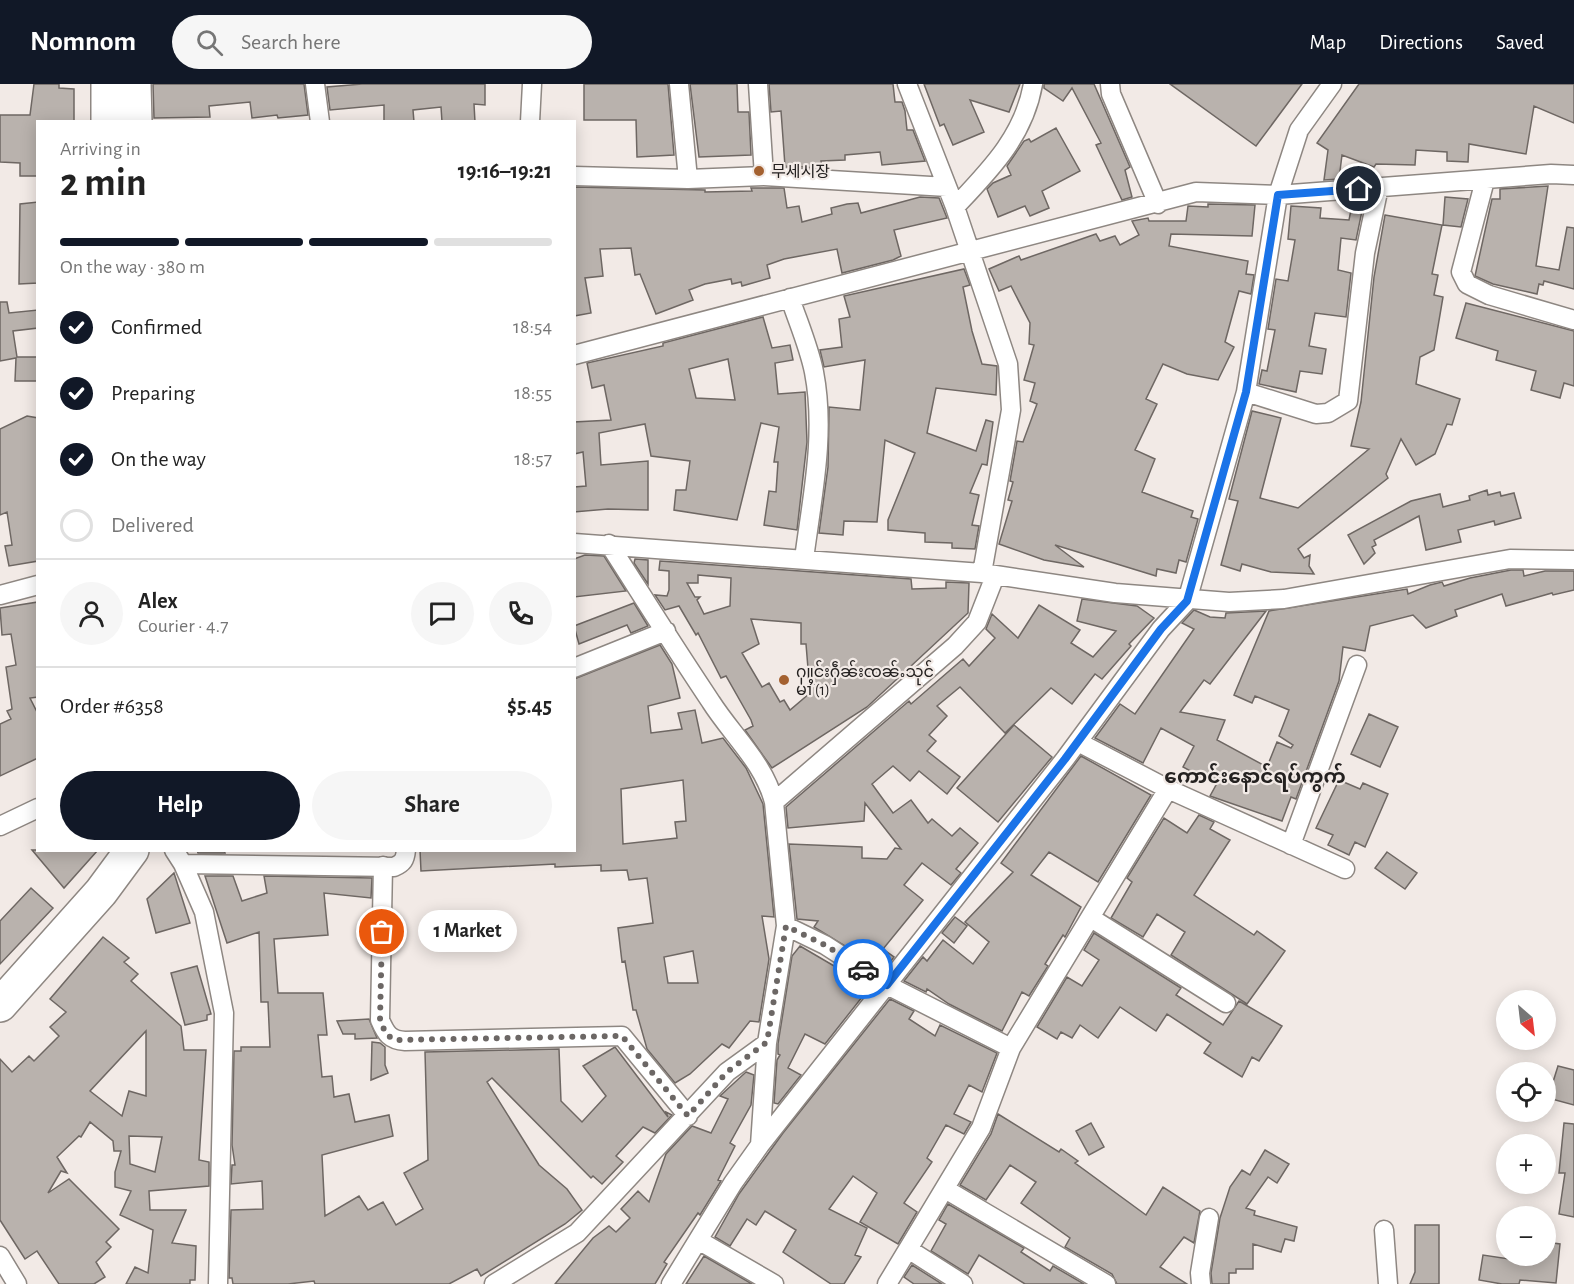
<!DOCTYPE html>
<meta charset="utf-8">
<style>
body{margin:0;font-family:"Alegreya Sans","Noto Sans KR","Noto Sans Myanmar",sans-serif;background:#f6f6f6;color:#222;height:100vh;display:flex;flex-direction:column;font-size:22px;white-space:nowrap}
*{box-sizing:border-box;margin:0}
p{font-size:20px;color:#767676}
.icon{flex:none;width:33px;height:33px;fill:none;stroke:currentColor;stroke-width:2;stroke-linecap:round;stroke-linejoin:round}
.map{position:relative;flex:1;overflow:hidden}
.drawer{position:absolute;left:36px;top:36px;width:540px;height:732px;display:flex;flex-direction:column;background:#fff;border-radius:0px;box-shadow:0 3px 15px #0003}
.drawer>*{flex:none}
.needle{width:39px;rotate:152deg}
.buttons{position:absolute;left:1496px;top:906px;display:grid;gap:12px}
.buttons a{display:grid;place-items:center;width:60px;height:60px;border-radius:50%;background:#fff;box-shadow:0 3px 15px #0003;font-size:30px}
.pin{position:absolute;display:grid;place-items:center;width:51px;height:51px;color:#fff;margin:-26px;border:3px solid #fff;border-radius:50%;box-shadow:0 2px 6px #0007}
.courier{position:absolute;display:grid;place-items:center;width:60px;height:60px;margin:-30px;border:4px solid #1a73e8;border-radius:50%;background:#fff;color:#222;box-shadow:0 2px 8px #0007}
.bubble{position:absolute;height:42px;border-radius:21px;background:#fff;box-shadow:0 3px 15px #0003;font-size:20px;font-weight:700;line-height:42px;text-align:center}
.summary em{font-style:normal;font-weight:700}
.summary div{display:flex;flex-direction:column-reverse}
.summary{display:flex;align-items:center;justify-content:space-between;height:102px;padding:0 24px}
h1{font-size:39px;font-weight:700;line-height:45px}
.bar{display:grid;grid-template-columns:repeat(4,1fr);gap:9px 6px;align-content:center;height:72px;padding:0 24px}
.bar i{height:8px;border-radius:4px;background:#e0e0e0}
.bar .selected{background:#111827}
.bar p{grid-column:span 4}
.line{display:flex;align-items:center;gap:15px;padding:0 24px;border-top:2px solid #e0e0e0}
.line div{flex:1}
.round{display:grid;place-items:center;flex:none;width:63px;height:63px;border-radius:32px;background:#f6f6f6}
ol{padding:0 24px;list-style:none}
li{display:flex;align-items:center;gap:18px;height:66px}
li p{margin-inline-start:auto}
li .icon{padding:6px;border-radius:50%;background:#111827;color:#fff;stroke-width:4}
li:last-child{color:#767676}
li i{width:33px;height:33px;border:3px solid #e0e0e0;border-radius:50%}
.cta{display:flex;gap:12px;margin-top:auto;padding:12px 24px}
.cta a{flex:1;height:69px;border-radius:36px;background:#111827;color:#fff;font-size:24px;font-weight:700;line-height:69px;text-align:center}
.cta a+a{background:#f6f6f6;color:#222}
header{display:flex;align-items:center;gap:36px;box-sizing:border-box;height:84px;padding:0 30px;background:#111827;color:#fff}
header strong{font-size:28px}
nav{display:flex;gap:33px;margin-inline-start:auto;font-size:21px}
.search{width:420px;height:54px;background:#f6f6f6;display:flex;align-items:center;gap:15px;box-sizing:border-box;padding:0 21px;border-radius:33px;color:#767676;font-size:22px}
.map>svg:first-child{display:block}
</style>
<header>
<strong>Nomnom</strong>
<div class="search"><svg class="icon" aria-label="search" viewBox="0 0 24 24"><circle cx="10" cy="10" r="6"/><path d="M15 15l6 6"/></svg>Search here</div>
<nav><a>Map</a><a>Directions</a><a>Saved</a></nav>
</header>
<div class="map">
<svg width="1574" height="1200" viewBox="0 0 1574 1200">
<rect width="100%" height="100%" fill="#f2eae6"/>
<path fill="#b9b2ad" stroke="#6e6763" stroke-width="1.5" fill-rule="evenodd" d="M34 0H59V4L74 5V38H38V92H20V79L0 78V31H30Z
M153 0H304L308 31 278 34 277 31 252 34 250 18 209 22 210 33 154 34Z
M362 0H485V21L474 20 475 38H442L441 23 413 26 414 38H384V21L330 26 327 3Z
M584 0H668L674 71 637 73 636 36H584Z
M690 0H737L738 28H749L751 71 699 73Z
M769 0H893L895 18H902L905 27 907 46H913L925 77 882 81 880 68 845 71V76L821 77 822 84 785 82 781 27 771 28Z
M924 0H1020L1009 28 970 16 984 48 953 61 944 40 940 42Z
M1044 0H1094L1130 83 1125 86 1132 113 1122 116 1096 61 1101 59 1072 4 1063 17 1044 4Z
M1170 0H1302L1256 62Z
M1359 0H1574V39L1534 22 1526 70 1469 60 1468 78 1447 77V68L1416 66 1415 81 1376 80 1374 83 1342 71 1339 95 1324 96 1328 66 1317 59Z
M1056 44 1080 87 1042 107 1049 124 1030 132 1025 122 998 133 987 105 993 99 1011 91 1007 82 1024 57 1029 55 1031 58Z
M1548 102 1536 182 1559 186 1567 143 1574 144V205L1544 197 1543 201 1539 200 1537 210 1493 200 1475 192 1492 115H1500V105Z
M574 103 705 106V108L752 107 751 104H784L787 124 799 122 802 138 832 130 831 124 847 120 858 119 861 129 920 113 939 114 947 134 894 146 901 172 893 176 842 189 837 165 784 175 767 181 770 194 742 202 741 198 732 200 731 195 705 200 689 206 693 216 656 230 640 190 635 191 631 164 600 165 603 192 585 194 591 229 574 232Z
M1445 113 1468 115 1461 143 1443 141Z
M38 118V199L19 200 20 120Z
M1208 120 1255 121 1252 152 1171 150 1169 162 1248 177 1246 190 1254 191 1251 210 1239 207 1225 258 1234 263 1218 296 1187 290 1163 280 1146 315 1157 320 1135 366 1155 375 1142 408 1193 427 1191 433 1198 435 1186 478 1179 476 1176 489 1157 485 1156 492 1055 461 1084 483 1044 476 999 460 1012 417 1008 416 1013 398 1010 397 1017 357 1023 358 1037 320 1030 317 1035 299 1024 296 1034 261 1029 260 1030 239 1011 202 999 207 989 185 1019 172 1021 176 1096 150 1100 157 1115 152 1120 161 1139 151 1132 137 1148 134 1149 137H1186L1188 122 1208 123Z
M1291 122 1321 124 1320 134 1349 136 1351 126 1362 127 1356 156 1341 154 1338 186 1351 189 1346 233 1315 229 1309 262 1326 265 1322 290 1300 287 1296 308 1259 300 1262 286 1267 287 1275 246 1268 245 1276 195 1288 197 1295 156 1288 155Z
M1385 131 1442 141 1432 190 1438 191 1434 211 1443 213 1434 266 1420 273 1416 300 1460 315 1452 341 1447 340 1435 370 1416 381 1401 355 1386 390 1388 394 1298 465 1304 474 1310 471 1309 482 1314 490 1271 488 1242 480 1240 487 1221 481 1238 417 1229 415 1252 327 1281 334 1260 414 1298 424 1369 365 1351 362 1361 318 1374 193Z
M964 185 970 201 963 203 972 247 982 280 997 282 996 311 936 304 927 349 976 367 986 336 993 338 987 381 982 380 970 409 979 411 972 441 979 442 975 465 952 464V459L925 458V449L888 446V436L915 369 885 356 877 438 844 437 843 451 819 449 828 383 829 323 860 326 865 276 824 283 820 266 842 263 839 235 850 233 844 212Z
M0 218H7L9 229 38 226V244L13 247 17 273H38V297H15L16 274 0 277Z
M1466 219 1574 247V302L1564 299 1560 314 1531 306 1536 287 1496 276 1498 267 1456 254Z
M763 233 772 264 790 261 793 276 775 279 778 310 805 308 807 358 797 446 764 441 769 407 776 408 778 378H774L779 343 761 339 737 436 674 426 676 406H686L690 377 651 372 645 340 599 349 601 381 648 377V426L608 425 574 428V403L586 402 583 368 574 370V338L611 336 604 301 592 304 587 279 663 262V259ZM728 275 735 316 696 314 689 285Z
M27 332 38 334V477L9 482 5 462 12 461 7 428 0 431V345Z
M1487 406 1488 411 1500 408 1501 412 1514 409 1521 434 1495 441 1494 437 1458 446 1461 458 1426 466 1419 432 1374 456 1376 461 1372 463 1375 469 1364 480 1348 451 1411 417 1440 410 1443 423 1470 416 1469 412Z
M585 471 604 472 626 507 574 513V475Z
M635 475 648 476V500L634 479Z
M660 477 911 495 912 505 946 504V498L969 499 968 529 867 623 772 684 745 646 753 642 751 636 726 592 721 594 698 549 696 551 679 522 665 526 655 511 667 512 669 506V487L659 486ZM698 491 731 494 730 522 704 530 697 516 700 513H695L687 499H698ZM751 535 801 539V560H806L810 609 790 626 784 616 780 618 769 599 762 603 742 569 759 560Z
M1511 486H1523L1524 492 1545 487H1574V506L1553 511 1552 509 1506 522 1502 510 1455 526 1457 532 1426 544 1413 531 1370 542 1365 567 1343 563 1339 597 1296 715 1291 713 1282 737 1210 712 1216 701 1183 683 1194 662 1161 644 1143 679 1095 654 1120 620 1135 630 1194 545 1182 539 1194 526 1210 533 1225 534 1226 529 1266 527 1210 600 1204 596 1180 628 1225 636 1217 656 1267 683 1277 658 1291 664 1293 661 1279 652 1289 626 1255 612 1252 619 1234 611 1269 527 1407 505 1408 510 1430 501 1442 498 1444 502 1470 494Z
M1082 515 1137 522 1154 534 1129 560 1131 562 1102 595 1095 590 1072 620 1051 604 1005 649 960 603 937 622 947 632 929 651 936 657 927 667 960 693 947 710 919 687 910 697 893 682 872 700 893 729 911 716 928 739 932 735 952 752 960 744 978 759 956 785 961 789 951 801 922 779 904 801 923 816 883 865 894 873 884 886 814 843 818 837 797 835 789 760 862 763V774L887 775 895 764 901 765 865 719 864 737 788 744 786 723 909 617 911 620 963 575 969 582 995 554 986 545 992 530 1018 554 1039 521 1080 546 1071 559 1093 573 1116 547 1077 537Z
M38 518V613L30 614 38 630V674L0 692V640L11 635 7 627 12 625 6 583 16 581 11 550 2 551 0 524Z
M634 519 648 542 631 549 627 541 579 560 574 542Z
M660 561 672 580 680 614 648 622 651 649 682 645 678 629 695 626 702 659 723 654 746 684 763 720 774 833 762 832 769 875 759 938 750 937 729 964 722 960 690 990 675 999 647 965 636 926H633L625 877 622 878 618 844 653 839 647 794 629 796 627 786 601 787V781L555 783V780L421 787 420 766H574V595ZM683 696 686 737 675 738 677 754 623 760 621 705ZM693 867 698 899H668L664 873Z
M1369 630 1398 643 1380 683 1351 670Z
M1014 641 1052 673 998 738 957 704Z
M1081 672 1151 711 1098 798 1049 768 1031 791 1081 823 1065 853 1063 851 1045 880 1048 882 1029 912 1022 908 1002 947 949 920 927 905 926 908 904 897 923 873 927 877 943 856 973 880 989 858 965 838 1013 788 1001 779Z
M1339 696 1360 705 1363 699 1388 710 1365 763 1355 758 1349 771 1328 761 1333 751 1316 744Z
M1199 731 1214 738 1210 745 1230 756 1194 811 1254 851 1257 847 1285 867 1247 920 1171 871 1185 848 1157 830 1143 853 1111 834 1132 798 1127 794 1164 734 1187 749Z
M32 766H98L64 804Z
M197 766H224L225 769H198Z
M1387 768 1417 789 1405 805 1375 784Z
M174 789 190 839 156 849 147 815Z
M205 792H233L242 817 267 809 264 792 372 794 371 814 324 809 328 851 274 855 278 909H323L327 951H318L322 993 332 992 334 1013 349 1010 355 1038 389 1031 393 1052 322 1071 325 1132 359 1112 368 1126 383 1118 396 1141 423 1125 404 1089 428 1076 425 968 559 965 561 1017 582 1038 606 1012 583 982 615 963 668 1033 666 1028 672 1031 655 1049 643 1043 616 1072 623 1078 602 1100 593 1092 591 1094 492 994 487 998 539 1081 567 1105 582 1126 565 1140 481 1192 477 1185 449 1200H315L314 1197 288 1200H233L232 1194H229L231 1126 263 1125 262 1097 231 1100 232 1081H235L232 1061 234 967H241V963H270L268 918H261L259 848 227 859Z
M31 804 53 824 0 880V837Z
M955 833 967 842 954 859 942 849Z
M1094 849 1181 904 1176 911 1223 941 1239 917 1282 942 1259 977 1252 973 1242 993 1204 969 1211 959 1167 930 1156 947 1120 923 1098 954 1080 941 1072 954 1061 948 1057 955 1037 943 1067 893 1082 902 1099 876 1084 866Z
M103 853 129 874 124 878 138 890 131 897 181 942 184 966H206L199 1076 209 1078V1102L149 1107 150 1126H186L172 1159 196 1162 195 1196H190V1200H126L135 1183 148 1189 153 1146 120 1131 131 1107 115 1103V1088L121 1067H114L113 1057 90 1038 81 1053 79 1052 57 1073 67 1089 61 1087 48 1109 69 1095 119 1145 106 1158 111 1163 96 1178 105 1193 94 1200H59L37 1167 25 1175 0 1136V975L12 988 29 972 34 977 59 952 50 943 66 928 50 915ZM146 947V1012L129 1007 122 1032 90 1007ZM129 1052 162 1053 155 1088 130 1080Z
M800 862 870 903 825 960 805 950 788 984 801 991 778 1020 774 1019 777 976 780 971 778 970V960L792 872Z
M197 882 211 930 207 931V936L185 941 171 889Z
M890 915 914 927 909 935 935 952 940 941 997 969 982 1008 969 1001 954 1030 971 1038 964 1050 946 1041 927 1074 932 1078 904 1119 917 1128 898 1160 860 1138 877 1109 853 1092 829 1125 867 1144 855 1171 861 1173 844 1200H831L783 1168 796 1146 765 1127 756 1141 747 1135 730 1162 715 1153 739 1110 783 1049Z
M369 935 377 954 355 955V950H343L337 937Z
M372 958 380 959 385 963V981L388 989 371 996Z
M1558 982 1574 986V1021L1548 1014Z
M746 988 754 991 751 1021 730 1059 735 1062 718 1096 721 1097 700 1131 698 1129 664 1178 667 1180 655 1200H555L593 1154 609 1142 616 1148 630 1134 621 1125 638 1107 649 1118 666 1070 692 1042 711 1049 728 1015 720 1012Z
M998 1030 1059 1068 1061 1065 1078 1077 1075 1079 1146 1131 1163 1103 1200 1127 1194 1159 1184 1153 1160 1183 1187 1200H1117L1112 1190 1065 1163 1070 1154 1021 1119 1036 1098 1010 1081 986 1116 960 1101 991 1050Z
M1091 1039 1104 1063 1089 1071 1076 1047Z
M1564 1039 1574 1040V1133L1559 1130 1565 1089H1559Z
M1265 1066 1289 1080 1277 1099 1268 1093 1246 1124 1255 1127 1254 1131 1297 1143 1294 1157 1285 1155 1281 1168 1253 1160V1185H1236V1189H1229V1200H1212L1211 1189 1220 1134 1230 1103 1242 1086 1250 1091Z
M948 1120 1024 1164 1021 1168 1050 1187 1053 1182 1084 1200H1025L979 1171 968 1190 931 1167 946 1140 939 1136Z
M1415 1141H1439V1200H1410L1415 1188Z
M1546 1158 1560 1160 1556 1199 1520 1196 1519 1200H1502L1479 1196 1483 1171 1529 1178V1172H1545Z
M704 1172 752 1200H686Z
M912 1181 942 1200H914L904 1193Z"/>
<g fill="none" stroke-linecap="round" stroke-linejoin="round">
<g stroke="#8e8782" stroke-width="21">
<path id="street" d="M315 0 320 38
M679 0 688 95
M758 0 764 92
M907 0 955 123 1008 280 1011 326 982 489
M1110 0 1111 10 1158 120
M530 38 532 0
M574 92 688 95 764 92 947 103
M1485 96 1461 188 1467 200 1489 211 1574 236
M955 123C990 86 1024 52 1033 0
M790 214C798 238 809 263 814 288 826 350 812 413 804 475
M574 271 1196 108 1278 111 1551 90 1574 91
M1246 308 1316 330 1328 329 1348 317 1365 169 1379 103
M574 459 982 489 1115 509 1229 518 1284 515 1510 475 1574 476
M609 460C643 513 676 566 711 618 732 651 764 679 774 718
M0 511 38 501
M574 584 666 547
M1078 658 1168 705 1345 785
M0 742 38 724
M1291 761 1357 581
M174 766 183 780 204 828 224 929 218 1200
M183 780 394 783C403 779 405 776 406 766
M383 782 380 936C386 950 390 956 405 957L622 952 688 1032
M1091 834 1226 919
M786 842 825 861 887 901 1011 964
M760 1061 767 959 786 842 774 718 955 562 977 538 995 492
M945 1105 1106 1200
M1384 1146 1388 1200
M698 1156 774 1200
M908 1165 963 1200
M0 1172 17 1200
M494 1200 577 1149 727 988 767 959
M671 1200 733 1099 760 1061 1065 675 1161 545 1187 517 1246 308 1278 111 1299 46 1332 0
M887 1200 981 1044 1011 964 1168 705
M1201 1200 1200 1189 1209 1134"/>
</g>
<g stroke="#8e8782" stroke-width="36">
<path id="highway" d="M108 0V38
M134 0 135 38
M0 921 101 808 132 766"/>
</g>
<use href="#street" stroke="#fff" stroke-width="18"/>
<use href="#highway" stroke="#fff" stroke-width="33"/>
</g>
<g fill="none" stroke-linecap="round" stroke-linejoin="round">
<path stroke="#6c6765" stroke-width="6" stroke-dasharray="0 10.8" d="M382 848 380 936 386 950 394 956 622 952 688 1032 727 988 767 958 786 842 825 861 863 885"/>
<path stroke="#1a73e8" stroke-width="8" d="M863 885 887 901 1065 675 1161 545 1187 517 1246 308 1278 111 1359 105"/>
</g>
<g fill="#a46130" stroke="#f2eae6" stroke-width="2">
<circle cx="759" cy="87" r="6"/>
<circle cx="784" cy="596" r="6"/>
</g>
<g text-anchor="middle" stroke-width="4.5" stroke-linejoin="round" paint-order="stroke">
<g font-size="16" fill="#242120" stroke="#f2eae6" text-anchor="start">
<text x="771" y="93">무세시장</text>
<text x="796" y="593">ႁူင်းႁဵၼ်းၸၼ်ႉသုင်<tspan x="796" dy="18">မၢႆ (1)</tspan></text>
</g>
<g font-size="20" font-weight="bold" fill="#242120" stroke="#f2eae6">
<text x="1255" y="699">ကောင်းနောင်ရပ်ကွက်</text>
</g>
</g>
</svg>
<div class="buttons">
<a><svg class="needle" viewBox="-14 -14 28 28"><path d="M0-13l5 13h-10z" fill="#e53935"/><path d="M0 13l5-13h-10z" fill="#767676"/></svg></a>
<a><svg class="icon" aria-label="locate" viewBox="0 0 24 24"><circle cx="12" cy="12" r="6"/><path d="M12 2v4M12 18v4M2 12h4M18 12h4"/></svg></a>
<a>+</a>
<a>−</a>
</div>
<div class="pin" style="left:382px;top:848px;background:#ea580c"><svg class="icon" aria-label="bag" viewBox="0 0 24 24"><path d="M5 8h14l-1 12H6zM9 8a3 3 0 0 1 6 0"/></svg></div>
<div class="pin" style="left:1359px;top:105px;background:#1f2937"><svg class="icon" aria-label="home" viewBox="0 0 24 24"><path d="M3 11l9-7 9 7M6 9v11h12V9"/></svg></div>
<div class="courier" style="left:863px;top:885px"><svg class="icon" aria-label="car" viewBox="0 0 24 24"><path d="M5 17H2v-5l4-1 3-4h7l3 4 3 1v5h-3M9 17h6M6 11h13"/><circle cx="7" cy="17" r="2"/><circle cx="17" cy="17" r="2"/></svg></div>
<div class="bubble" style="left:418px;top:826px;width:99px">1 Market</div>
<section class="drawer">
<div class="summary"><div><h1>2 min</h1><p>Arriving in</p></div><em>19:16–19:21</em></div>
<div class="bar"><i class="selected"></i><i class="selected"></i><i class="selected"></i><i></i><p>On the way · 380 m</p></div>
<ol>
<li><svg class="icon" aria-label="check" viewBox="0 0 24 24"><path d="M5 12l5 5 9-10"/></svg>Confirmed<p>18:54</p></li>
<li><svg class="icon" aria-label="check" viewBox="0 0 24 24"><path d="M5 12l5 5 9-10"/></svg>Preparing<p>18:55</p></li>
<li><svg class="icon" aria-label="check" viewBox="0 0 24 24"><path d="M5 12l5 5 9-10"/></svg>On the way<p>18:57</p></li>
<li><i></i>Delivered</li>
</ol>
<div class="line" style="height:108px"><a class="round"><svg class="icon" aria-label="person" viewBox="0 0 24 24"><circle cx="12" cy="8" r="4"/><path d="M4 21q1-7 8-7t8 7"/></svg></a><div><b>Alex</b><p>Courier · 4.7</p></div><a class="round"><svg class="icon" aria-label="chat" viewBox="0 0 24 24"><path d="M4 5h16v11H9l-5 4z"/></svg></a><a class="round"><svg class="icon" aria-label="phone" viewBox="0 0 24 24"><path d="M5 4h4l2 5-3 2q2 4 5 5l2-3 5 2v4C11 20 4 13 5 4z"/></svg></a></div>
<div class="line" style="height:78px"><div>Order #6358</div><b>$5.45</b></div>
<div class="cta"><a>Help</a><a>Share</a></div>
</section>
</div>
